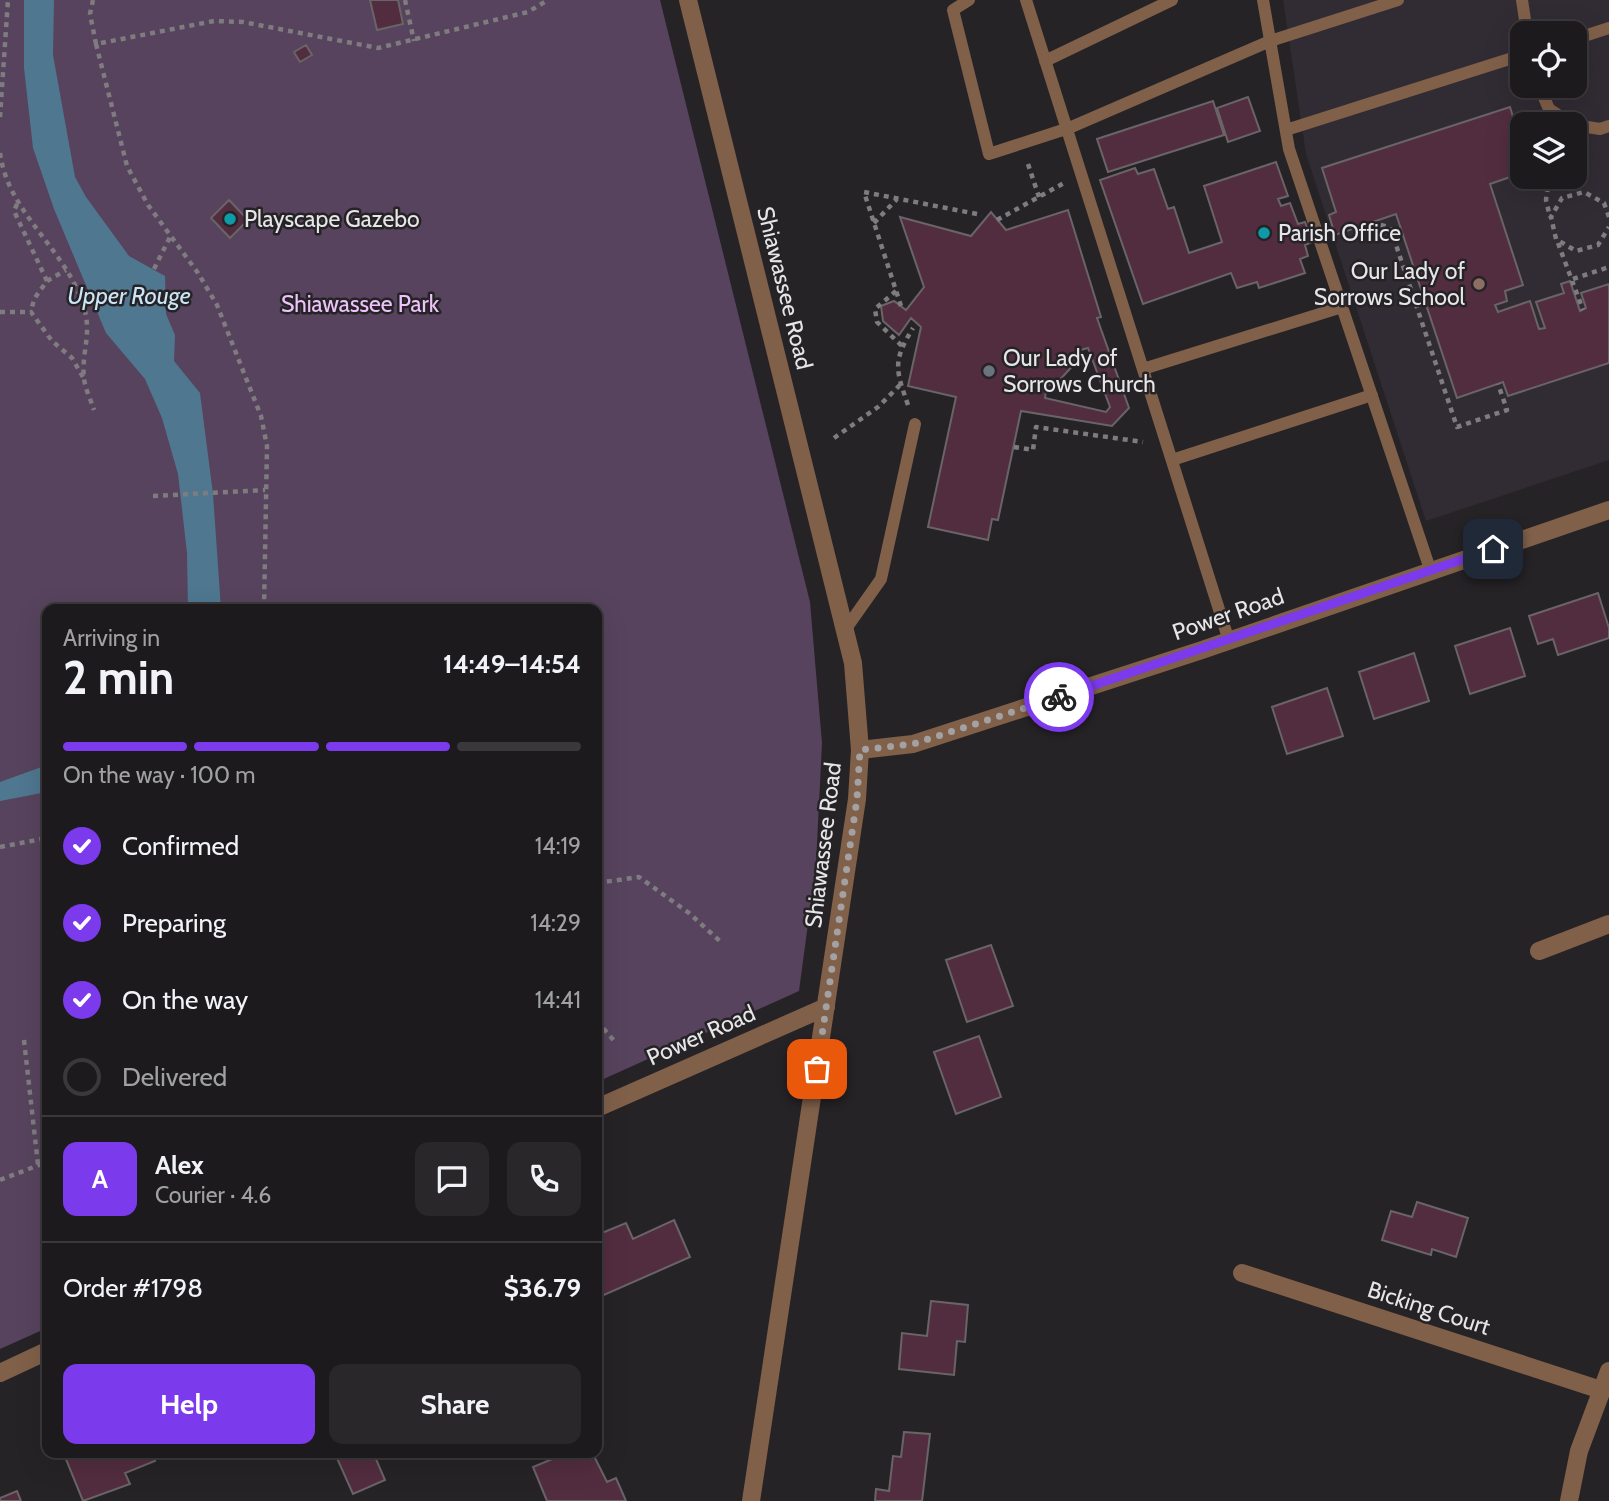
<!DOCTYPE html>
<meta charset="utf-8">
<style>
body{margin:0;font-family:Cabin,sans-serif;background:#292729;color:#f1f3f6;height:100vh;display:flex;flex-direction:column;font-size:26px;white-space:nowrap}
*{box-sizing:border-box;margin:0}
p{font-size:23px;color:#a0a1a3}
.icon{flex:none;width:38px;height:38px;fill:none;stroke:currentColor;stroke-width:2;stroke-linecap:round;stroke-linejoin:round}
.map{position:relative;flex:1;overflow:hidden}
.side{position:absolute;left:42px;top:604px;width:560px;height:854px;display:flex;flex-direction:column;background:#1c1a1c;border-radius:14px;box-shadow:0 7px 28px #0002,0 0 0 2px #3a383b}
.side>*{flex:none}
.controls{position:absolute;left:1510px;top:21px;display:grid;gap:14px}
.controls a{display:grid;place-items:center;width:77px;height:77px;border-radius:14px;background:#1c1a1c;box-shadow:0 7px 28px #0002,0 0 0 2px #3a383b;font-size:35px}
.pin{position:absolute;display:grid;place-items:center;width:60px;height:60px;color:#fff;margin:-30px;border-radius:14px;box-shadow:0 4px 10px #0006}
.courier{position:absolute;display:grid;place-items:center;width:70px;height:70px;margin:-35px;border:5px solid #7c3aed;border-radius:50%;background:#fff;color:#222;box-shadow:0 2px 9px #0007}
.headline em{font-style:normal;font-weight:800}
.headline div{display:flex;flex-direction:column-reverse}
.headline{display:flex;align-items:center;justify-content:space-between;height:119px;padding:0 21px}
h1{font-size:46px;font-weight:800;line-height:52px}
.bar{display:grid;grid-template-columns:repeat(4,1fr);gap:10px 7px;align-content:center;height:84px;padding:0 21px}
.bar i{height:9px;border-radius:5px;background:#3a383b}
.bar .current{background:#7c3aed}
.bar p{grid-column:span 4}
.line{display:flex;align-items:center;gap:18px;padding:0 21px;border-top:2px solid #3a383b}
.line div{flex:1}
.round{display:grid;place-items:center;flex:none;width:74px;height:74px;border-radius:14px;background:#292729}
ol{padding:0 21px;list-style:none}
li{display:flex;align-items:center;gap:21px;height:77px}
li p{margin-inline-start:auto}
li .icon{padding:7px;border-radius:50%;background:#7c3aed;color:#fff;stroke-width:4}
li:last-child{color:#a0a1a3}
li i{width:38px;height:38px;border:4px solid #3a383b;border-radius:50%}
.action{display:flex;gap:14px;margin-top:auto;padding:14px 21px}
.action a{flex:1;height:80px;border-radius:14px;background:#7c3aed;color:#fff;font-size:28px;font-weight:800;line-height:80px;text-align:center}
.action a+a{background:#292729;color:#f1f3f6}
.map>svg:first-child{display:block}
</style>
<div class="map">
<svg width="1609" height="1501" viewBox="0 0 1609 1501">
<rect width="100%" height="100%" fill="#262326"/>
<path fill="#312b33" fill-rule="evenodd" d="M1283 0H1609V460L1426 521 1306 154ZM1522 33H1575V86H1522ZM1522 124H1575V177H1522Z"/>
<path fill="#57435d" d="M0 0H660L810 602 822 743 816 864 799 991 597 1082V609H47V1328L0 1349Z"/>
<path fill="#4f7790" d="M24 0H54L53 55 75 177 86 197 129 256 165 276 166 314 175 335 174 361 200 393 213 494 221 609H188L187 553 178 474 162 418 145 379 106 333 54 209 33 148 24 68Z
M47 765V792L0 801V782Z"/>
<path fill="#522d3f" stroke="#696466" stroke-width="2" fill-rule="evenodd" d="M370 0H398L403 24 377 30Z
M306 45 312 55 300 62 294 52Z
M1248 97 1260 131 1228 142 1217 108Z
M1213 101 1224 135 1108 172 1097 139Z
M1510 107 1522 146V173L1490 184 1523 285 1505 291 1507 301 1495 305 1498 312 1530 301 1539 329 1545 328 1536 302 1564 293 1561 284 1570 281 1580 311 1586 308 1581 293 1609 284V363L1508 396 1503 382 1457 398 1396 214 1335 235 1329 215 1336 212 1322 168Z
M1276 162 1288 196 1278 199 1281 206 1290 203 1298 224 1305 222 1312 242 1305 245 1308 256 1300 259 1305 273 1259 288 1257 282 1237 288 1231 273 1143 304 1100 180 1135 168 1138 174 1154 169 1168 209 1174 207 1189 253 1222 242 1204 186Z
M229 200 248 220 230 238 211 218Z
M1068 210 1101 317 1097 318 1129 408 1112 426 1021 411 998 520 992 519 988 540 928 527 956 397 908 386 921 327 911 318 899 335 883 321 881 306 894 301 906 310 924 287 900 217 971 236 991 212 1006 230ZM1088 348 1110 407 1106 412 1045 398 1047 384 1054 386 1080 358 1077 351Z
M1598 593 1609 628V638L1558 655 1553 639 1538 644 1529 616Z
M1510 628 1525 676 1470 694 1455 646Z
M1414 653 1429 701 1374 719 1359 672Z
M1327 688 1343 736 1287 754 1272 707Z
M991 945 1013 1006 967 1022 946 960Z
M979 1036 1001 1097 956 1114 934 1052Z
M1417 1202 1468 1218 1456 1257 1432 1249 1431 1255 1382 1240 1391 1211 1412 1217Z
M674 1220 690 1257 597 1298V1235L626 1223 633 1239Z
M931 1301 968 1305 965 1342 957 1341 954 1375 899 1369 902 1333 927 1336Z
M904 1432 930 1434 922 1501H875L876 1489 889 1491 893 1456 901 1457Z
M63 1452H152L155 1461 125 1473 130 1484 83 1501Z
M344 1452H373L385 1480 353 1494 336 1456Z
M569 1452H592L607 1482 616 1478 626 1501H547L533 1467Z
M17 1491 21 1501H0V1498Z"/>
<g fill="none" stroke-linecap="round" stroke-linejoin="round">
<path stroke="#7e7c7f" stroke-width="4.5" stroke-dasharray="5 5" stroke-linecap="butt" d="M93 0 90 14 96 44 214 21 243 22 378 48 528 12 548 0
M405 0 414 41
M96 44 127 166 148 205 198 273 217 305 261 416 267 446 264 609
M0 117 8 0
M0 153C8 213 64 247 83 304 93 335 81 351 84 378 85 389 91 400 94 410
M1028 164 1039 197
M1549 177 1546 200 1550 217
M17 204 14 211 47 281 34 299 31 312
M1609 217 1604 203 1584 192 1562 198 1551 217 1556 239 1576 251 1598 245 1609 227
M997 220 1064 183
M874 223 897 199
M1371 223 1390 227 1457 427 1507 410 1498 384
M1558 243 1583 310
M154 269 171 235
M1573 279 1609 267
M47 281 66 270
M896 291 875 309 877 322 902 346
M901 306 864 192 982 215
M0 312H31L52 341 72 358 83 377
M908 405C896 370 892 362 913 328
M834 438 878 407 901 384
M1014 447 1033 450 1036 427 1143 442
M153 496 265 490
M0 847 47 838
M597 883 639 877 689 913 722 943
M597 1021 616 1043
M24 1040 38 1165
M0 1180 47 1162"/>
<path stroke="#806049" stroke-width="12" d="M969 0 953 10 989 154 1069 128 1270 41 1398 0
M1026 0 1229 641
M1263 0 1289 149 1430 569
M1522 0 1527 33
M1575 39 1609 28
M1045 61 1172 0
M1539 86 1549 109 1572 124
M1575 125 1600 129 1609 126
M1286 130 1522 55
M1143 369 1342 307
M1172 460 1372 395
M845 630 881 579 915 424"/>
<path stroke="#806049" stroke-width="18" d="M860 750 913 744 1202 650 1609 510
M1539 951 1609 924
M1242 1273 1601 1390
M1569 1501 1579 1451 1609 1371"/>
<path stroke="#806049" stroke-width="18" d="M688 0 853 663 860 750 857 799 751 1501
M597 1108 826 1007
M0 1373 47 1351"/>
</g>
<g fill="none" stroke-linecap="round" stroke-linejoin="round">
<path stroke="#a3a1a3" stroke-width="7" stroke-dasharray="0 12.6" d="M817 1069 857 799 860 750 913 744 1059 697"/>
<path stroke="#7c3aed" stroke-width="9" d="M1059 697 1493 549"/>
</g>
<g fill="#0f9aa8" stroke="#262326" stroke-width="2.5">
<circle cx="230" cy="219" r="7"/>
<circle cx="1264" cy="233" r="7"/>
</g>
<circle fill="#8d6e63" stroke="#262326" stroke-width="2.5" cx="1479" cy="284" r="7"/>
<circle fill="#6b7280" stroke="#262326" stroke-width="2.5" cx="989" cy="371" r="7"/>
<g text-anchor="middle" stroke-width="5" stroke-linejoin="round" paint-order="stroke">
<g font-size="23" fill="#e6e5e7" stroke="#262326" text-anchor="start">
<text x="244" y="227">Playscape Gazebo</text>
<text x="1278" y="241">Parish Office</text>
<text x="1465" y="279" text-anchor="end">Our Lady of<tspan x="1465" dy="26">Sorrows School</tspan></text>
<text x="1003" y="366">Our Lady of<tspan x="1003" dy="26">Sorrows Church</tspan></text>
</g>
<g font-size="23" fill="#e6e5e7" stroke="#262326">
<text transform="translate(785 288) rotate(76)" y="8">Shiawassee Road</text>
<text transform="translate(1228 614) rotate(-19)" y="8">Power Road</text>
<text transform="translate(823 845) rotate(-83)" y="8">Shiawassee Road</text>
<text transform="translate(701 1035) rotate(-24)" y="8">Power Road</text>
<text transform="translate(1429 1308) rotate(18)" y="8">Bicking Court</text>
</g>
<g font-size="23" fill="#eec2fb" stroke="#262326">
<text x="360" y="312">Shiawassee Park</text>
</g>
<g font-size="24" font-style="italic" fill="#cbe5f6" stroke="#262326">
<text x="129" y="304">Upper Rouge</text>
</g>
</g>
</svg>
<div class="controls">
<a><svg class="icon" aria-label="locate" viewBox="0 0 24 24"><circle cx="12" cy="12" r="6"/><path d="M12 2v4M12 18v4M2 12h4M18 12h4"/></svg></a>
<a><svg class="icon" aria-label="layers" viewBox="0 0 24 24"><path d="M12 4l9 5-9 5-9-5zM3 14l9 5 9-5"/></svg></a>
</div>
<div class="pin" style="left:817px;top:1069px;background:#ea580c"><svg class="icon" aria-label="bag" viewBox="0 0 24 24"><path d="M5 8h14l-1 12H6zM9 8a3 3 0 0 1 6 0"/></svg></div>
<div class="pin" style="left:1493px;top:549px;background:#1f2937"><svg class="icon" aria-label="home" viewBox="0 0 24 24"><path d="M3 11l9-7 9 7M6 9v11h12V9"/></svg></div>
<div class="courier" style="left:1059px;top:697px"><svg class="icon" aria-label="bike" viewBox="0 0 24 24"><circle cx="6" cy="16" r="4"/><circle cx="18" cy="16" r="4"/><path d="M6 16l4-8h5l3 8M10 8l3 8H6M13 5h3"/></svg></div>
<section class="side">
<div class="headline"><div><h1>2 min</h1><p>Arriving in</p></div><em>14:49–14:54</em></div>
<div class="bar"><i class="current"></i><i class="current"></i><i class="current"></i><i></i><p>On the way · 100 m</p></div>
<ol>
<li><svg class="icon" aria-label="check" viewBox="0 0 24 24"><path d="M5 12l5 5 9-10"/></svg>Confirmed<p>14:19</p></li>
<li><svg class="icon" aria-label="check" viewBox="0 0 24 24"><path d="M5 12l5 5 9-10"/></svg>Preparing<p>14:29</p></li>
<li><svg class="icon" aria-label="check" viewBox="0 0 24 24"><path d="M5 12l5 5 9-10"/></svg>On the way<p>14:41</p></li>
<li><i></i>Delivered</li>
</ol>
<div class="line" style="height:126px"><b class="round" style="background:#7c3aed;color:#fff">A</b><div><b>Alex</b><p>Courier · 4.6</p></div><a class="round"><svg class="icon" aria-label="chat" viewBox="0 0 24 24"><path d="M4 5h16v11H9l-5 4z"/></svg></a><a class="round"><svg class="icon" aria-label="phone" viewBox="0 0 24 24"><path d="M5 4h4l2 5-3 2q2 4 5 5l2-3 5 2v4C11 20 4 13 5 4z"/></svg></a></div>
<div class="line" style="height:91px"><div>Order #1798</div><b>$36.79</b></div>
<div class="action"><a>Help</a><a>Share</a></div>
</section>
</div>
